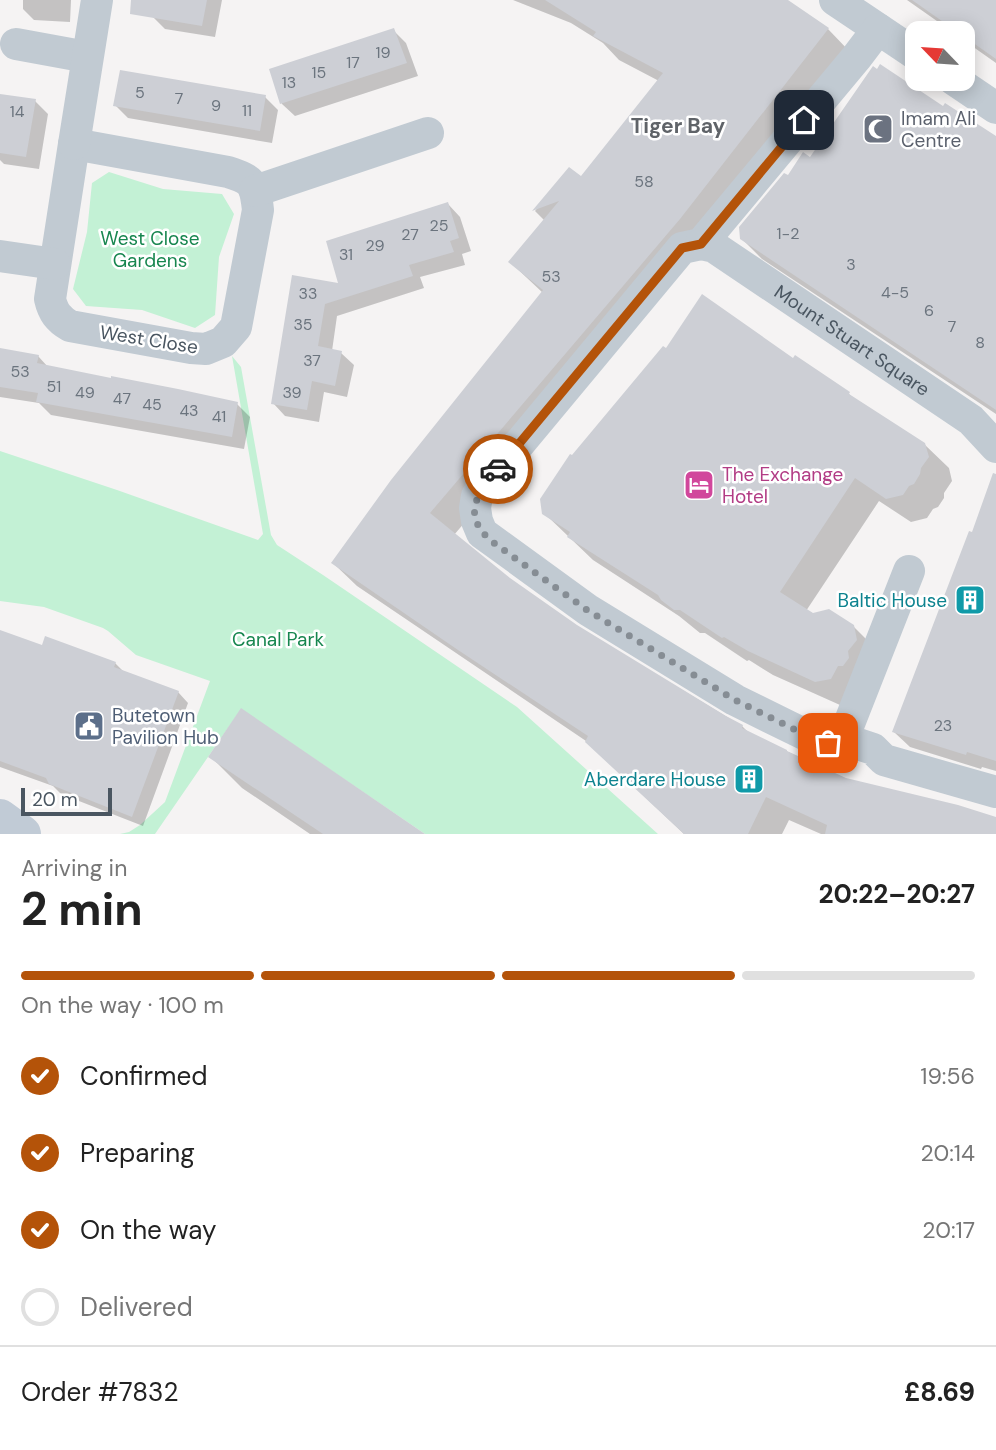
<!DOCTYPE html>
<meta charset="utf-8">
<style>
body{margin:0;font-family:"DM Sans",sans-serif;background:#f2f2f2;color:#222;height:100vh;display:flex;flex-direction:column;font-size:26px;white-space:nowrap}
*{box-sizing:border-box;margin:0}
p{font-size:23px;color:#767676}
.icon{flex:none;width:38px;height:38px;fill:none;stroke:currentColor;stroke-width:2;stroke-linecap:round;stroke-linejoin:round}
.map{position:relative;height:834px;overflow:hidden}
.sheet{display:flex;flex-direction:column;background:#fff;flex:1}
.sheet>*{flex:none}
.needle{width:46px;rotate:295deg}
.fabs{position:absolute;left:905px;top:21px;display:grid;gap:14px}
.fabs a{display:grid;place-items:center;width:70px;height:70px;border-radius:14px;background:#fff;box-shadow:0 4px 18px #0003;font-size:35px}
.scale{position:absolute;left:21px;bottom:18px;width:91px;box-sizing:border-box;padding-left:7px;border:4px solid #4a5661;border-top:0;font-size:19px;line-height:24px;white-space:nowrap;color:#4a5661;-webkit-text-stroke:5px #fff;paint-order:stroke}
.pin{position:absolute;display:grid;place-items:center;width:60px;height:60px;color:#fff;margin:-30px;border-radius:14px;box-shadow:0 4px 10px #0006}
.courier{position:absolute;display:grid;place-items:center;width:70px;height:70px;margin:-35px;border:5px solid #b45309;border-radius:50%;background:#fff;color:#222;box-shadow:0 2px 9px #0007}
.summary em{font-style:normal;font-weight:700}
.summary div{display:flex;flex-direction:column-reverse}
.summary{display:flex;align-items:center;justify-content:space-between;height:119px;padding:0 21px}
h1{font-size:46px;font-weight:700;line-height:52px}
.bar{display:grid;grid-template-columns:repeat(4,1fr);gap:10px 7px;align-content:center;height:84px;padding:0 21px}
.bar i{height:9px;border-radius:5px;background:#e0e0e0}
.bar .active{background:#b45309}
.bar p{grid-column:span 4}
.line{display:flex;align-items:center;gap:18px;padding:0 21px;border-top:2px solid #e0e0e0}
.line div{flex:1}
ol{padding:0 21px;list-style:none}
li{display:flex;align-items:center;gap:21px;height:77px}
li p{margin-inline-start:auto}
li .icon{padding:7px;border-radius:50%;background:#b45309;color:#fff;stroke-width:4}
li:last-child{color:#767676}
li i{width:38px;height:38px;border:4px solid #e0e0e0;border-radius:50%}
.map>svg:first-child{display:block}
</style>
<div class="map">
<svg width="996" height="834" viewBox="0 0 996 834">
<rect width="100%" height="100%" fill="#f5f3f3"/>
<path fill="#c3f1d5" d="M109 172 163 189 222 194 234 214 219 257 215 315 195 328 142 310 86 306 73 289 87 232 92 183Z
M232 356 241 367 271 535 277 545 323 575 517 707 658 834H425L241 709 155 834H120L129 832 140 825 165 802 210 681 136 655 108 631 103 628 44 607 0 601V451L117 490 258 540 263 534Z"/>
<path fill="#0003" d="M23 0H71L70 22 34 20 23 9Z
M154 0H222L215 37 165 29 152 16Z
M513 0H784L828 29 851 53 703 243 454 535 509 579 576 626 742 726 750 734 846 779 996 819V834H821L789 820 782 834H684L586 741 357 586 333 563 543 293 510 262 545 221 535 211 569 169 581 179 659 81 619 60 603 43 571 23Z
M907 0H996V63L962 39V33H954Z
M393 30 406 43 418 76 295 116 282 104 271 70Z
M265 97 278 110 272 143 128 118 115 105Z
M35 101 48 114 39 169 4 164 0 160V104Z
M943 108 996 139V414L762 259 741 238 788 177 810 160Z
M448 204 460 217 471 251 462 254 465 265 420 277 424 288 337 316 332 351 341 353 354 365 347 397 324 392 319 422 285 416 273 403 294 277 341 285Z
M0 350 38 356 48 367 237 404 250 417 244 449 51 415 39 403 0 397Z
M794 360 849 394 856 401 924 444 949 468 952 481 944 493V498L938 507 933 509 927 518 911 522 879 501 806 611 853 626 877 650 840 705 773 675 749 660 747 661 705 633H700L679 616 593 560 544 513Z
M996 508V771L982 767 981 769 910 747 894 732 973 534Z
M0 631 43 647 115 663 124 672 178 692 188 703 143 826 61 794 53 786 0 767Z
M211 757 422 834H310L242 788Z"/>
<path fill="#cdcfd5" d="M131 0H207L202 26 130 14Z
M545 0H788L829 28 680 219 430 513 510 578 577 625 726 716 743 725 742 728 787 750V751L846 778 958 805 996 817V834H825L827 825 766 797 748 834H684L585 742 588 736 458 650 331 563 391 480 543 290 508 262 559 201 532 211 569 167 581 176 663 73 593 36 596 32Z
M912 0H996V59L962 35V33H959Z
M394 28 407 63 280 104 269 69Z
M880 64 943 106 945 103 996 136V410L740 239 739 227 784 173 788 175 803 152 810 157 873 66 877 69Z
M120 70 266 95 260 131 113 106Z
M0 94 36 99 26 157 0 153Z
M448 202 459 238 450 241 454 252 409 265 413 276 325 304 318 346 342 351 335 386 312 381 307 410 271 404 292 275 338 283 326 241Z
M702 294 793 358 795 355 850 392 849 394 925 443 929 457 921 468 920 474 914 484 909 486 903 495 886 499 855 478 780 592 813 613 829 609 854 625 857 640 848 651 849 658 843 666H838L831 679 815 682 748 651 724 637 722 638 680 610H674L661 600 658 595 567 537 570 532 542 514 540 499 570 454 572 455 663 346 666 348Z
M0 348 39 355 37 363 111 378V376L178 389 238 402 232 437 36 402 38 393 0 387Z
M993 473 996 474V761L967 752 966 755 892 732 969 531 972 532Z
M0 630 42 645 45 636 116 662 114 667 179 691 132 817 49 784 46 778 0 761Z
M241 708 425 834H323L208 757Z"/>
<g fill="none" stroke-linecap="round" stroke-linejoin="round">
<g stroke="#c1cad2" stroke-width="32">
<path d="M835 0 917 55"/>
<path d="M878 29 856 58 701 244 682 248 484 486 477 496 475 508 477 521 482 533 588 610 735 700 808 736 828 742 843 739 873 749 884 760 996 792"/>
<path d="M16 44 87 57"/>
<path d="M953 79 996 108"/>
<path d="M74 144 228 172C253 180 255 183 258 210L236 327 223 342 206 349 191 348 70 326C58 319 53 312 50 299Z"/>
<path d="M74 144 97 0"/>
<path d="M255 191 428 133"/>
<path id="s1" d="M701 244 714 247 971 420 996 447"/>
<path d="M0 256 55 264"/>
<path d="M843 739 909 571"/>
</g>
<path stroke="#c1cbd6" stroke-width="38" d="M0 818 22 834"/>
</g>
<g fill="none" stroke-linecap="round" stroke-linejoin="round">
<path stroke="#868d94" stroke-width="7" stroke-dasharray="0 12.6" d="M498 469C478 493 461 513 490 540L587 610 735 700 808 736 828 743"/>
<path stroke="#b45309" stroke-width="9" d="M498 469 682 248 701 244 804 120"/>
</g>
<defs>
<g id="mosque-square" transform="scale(1.575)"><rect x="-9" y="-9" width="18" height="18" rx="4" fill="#6b7280" stroke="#fff"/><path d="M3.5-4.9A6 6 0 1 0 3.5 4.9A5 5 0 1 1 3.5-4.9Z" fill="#fff"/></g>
<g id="hotel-square" transform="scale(1.575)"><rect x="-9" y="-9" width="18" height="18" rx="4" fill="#d1479c" stroke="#fff"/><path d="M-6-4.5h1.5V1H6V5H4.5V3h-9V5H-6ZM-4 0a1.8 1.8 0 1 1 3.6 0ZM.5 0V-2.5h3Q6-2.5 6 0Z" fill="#fff"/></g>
<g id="building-square" transform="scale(1.575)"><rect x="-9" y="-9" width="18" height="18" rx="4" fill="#0f9aa8" stroke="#fff"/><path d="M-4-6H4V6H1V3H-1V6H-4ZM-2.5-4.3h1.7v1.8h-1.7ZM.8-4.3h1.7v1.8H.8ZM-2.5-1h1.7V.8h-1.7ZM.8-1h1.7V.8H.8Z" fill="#fff"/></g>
<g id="civic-square" transform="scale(1.575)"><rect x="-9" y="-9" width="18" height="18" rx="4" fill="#5c6f8a" stroke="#fff"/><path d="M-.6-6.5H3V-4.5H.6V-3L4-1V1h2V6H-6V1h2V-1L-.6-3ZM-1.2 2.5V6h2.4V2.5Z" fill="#fff"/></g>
</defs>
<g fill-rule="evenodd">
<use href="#mosque-square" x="878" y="129"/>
<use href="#hotel-square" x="699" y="485"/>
<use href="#building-square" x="970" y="600"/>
<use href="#civic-square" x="89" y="726"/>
<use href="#building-square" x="749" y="779"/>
</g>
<g text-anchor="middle" stroke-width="5" stroke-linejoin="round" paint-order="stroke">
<g font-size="16" fill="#6b747e">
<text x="383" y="58">19</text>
<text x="353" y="68">17</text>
<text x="319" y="78">15</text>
<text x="289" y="88">13</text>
<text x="140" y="98">5</text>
<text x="179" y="104">7</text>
<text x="216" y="111">9</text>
<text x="247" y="116">11</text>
<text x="17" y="117">14</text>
<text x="644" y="187">58</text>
<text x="439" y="231">25</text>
<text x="788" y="239">1-2</text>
<text x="410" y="240">27</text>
<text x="375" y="251">29</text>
<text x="346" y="260">31</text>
<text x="851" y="270">3</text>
<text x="551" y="282">53</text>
<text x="895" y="298">4-5</text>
<text x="308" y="299">33</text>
<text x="929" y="316">6</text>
<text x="303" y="330">35</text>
<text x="952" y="332">7</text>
<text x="980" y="348">8</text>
<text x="312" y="366">37</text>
<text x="20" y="377">53</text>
<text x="54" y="392">51</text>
<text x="85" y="398">49</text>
<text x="292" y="398">39</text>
<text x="122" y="404">47</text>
<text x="152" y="410">45</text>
<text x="189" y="416">43</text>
<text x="219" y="422">41</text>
<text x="943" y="731">23</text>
</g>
<g font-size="19" fill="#5b616d" stroke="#fff" text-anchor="start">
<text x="901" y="125">Imam Ali<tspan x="901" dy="22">Centre</tspan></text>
</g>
<g font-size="19" fill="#17864f" stroke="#fff">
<text x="150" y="245">West Close<tspan x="150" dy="22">Gardens</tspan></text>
<text x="278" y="646">Canal Park</text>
</g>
<g font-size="19" fill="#4a5661" stroke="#fff">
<text transform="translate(149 339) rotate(9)" y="7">West Close</text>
<text dy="7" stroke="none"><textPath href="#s1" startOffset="180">Mount Stuart Square</textPath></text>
</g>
<g font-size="19" fill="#b23c85" stroke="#fff" text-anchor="start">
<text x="722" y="481">The Exchange<tspan x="722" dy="22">Hotel</tspan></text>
</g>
<g font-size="19" fill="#0d838f" stroke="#fff" text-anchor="end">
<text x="947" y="607">Baltic House</text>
<text x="726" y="786">Aberdare House</text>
</g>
<g font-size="19" fill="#4e5e75" stroke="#fff" text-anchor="start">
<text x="112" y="722">Butetown<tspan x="112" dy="22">Pavilion Hub</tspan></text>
</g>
<g font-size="21" font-weight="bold" fill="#5f6368" stroke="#fff">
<text x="678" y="133">Tiger Bay</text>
</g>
</g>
</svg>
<div class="fabs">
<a><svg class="needle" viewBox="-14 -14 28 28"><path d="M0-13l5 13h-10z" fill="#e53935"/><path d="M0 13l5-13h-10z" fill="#767676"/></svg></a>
</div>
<div class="scale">20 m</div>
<div class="pin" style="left:828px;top:743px;background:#ea580c"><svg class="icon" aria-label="bag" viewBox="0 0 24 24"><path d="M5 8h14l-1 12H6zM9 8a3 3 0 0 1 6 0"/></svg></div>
<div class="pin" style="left:804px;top:120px;background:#1f2937"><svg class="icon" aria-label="home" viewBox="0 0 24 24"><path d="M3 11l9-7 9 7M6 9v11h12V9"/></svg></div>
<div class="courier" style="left:498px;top:469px"><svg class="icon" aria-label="car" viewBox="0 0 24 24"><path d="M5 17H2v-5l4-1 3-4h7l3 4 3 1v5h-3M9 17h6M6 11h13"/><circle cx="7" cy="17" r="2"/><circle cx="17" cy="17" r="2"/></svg></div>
</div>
<section class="sheet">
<div class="summary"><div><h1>2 min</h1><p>Arriving in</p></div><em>20:22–20:27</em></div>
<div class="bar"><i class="active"></i><i class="active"></i><i class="active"></i><i></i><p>On the way · 100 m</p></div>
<ol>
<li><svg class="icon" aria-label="check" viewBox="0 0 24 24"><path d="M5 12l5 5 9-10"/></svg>Confirmed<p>19:56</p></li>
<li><svg class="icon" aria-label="check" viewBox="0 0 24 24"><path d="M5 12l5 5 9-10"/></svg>Preparing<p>20:14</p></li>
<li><svg class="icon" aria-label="check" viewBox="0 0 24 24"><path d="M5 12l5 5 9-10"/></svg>On the way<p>20:17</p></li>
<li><i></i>Delivered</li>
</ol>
<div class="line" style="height:91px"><div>Order #7832</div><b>£8.69</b></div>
</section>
